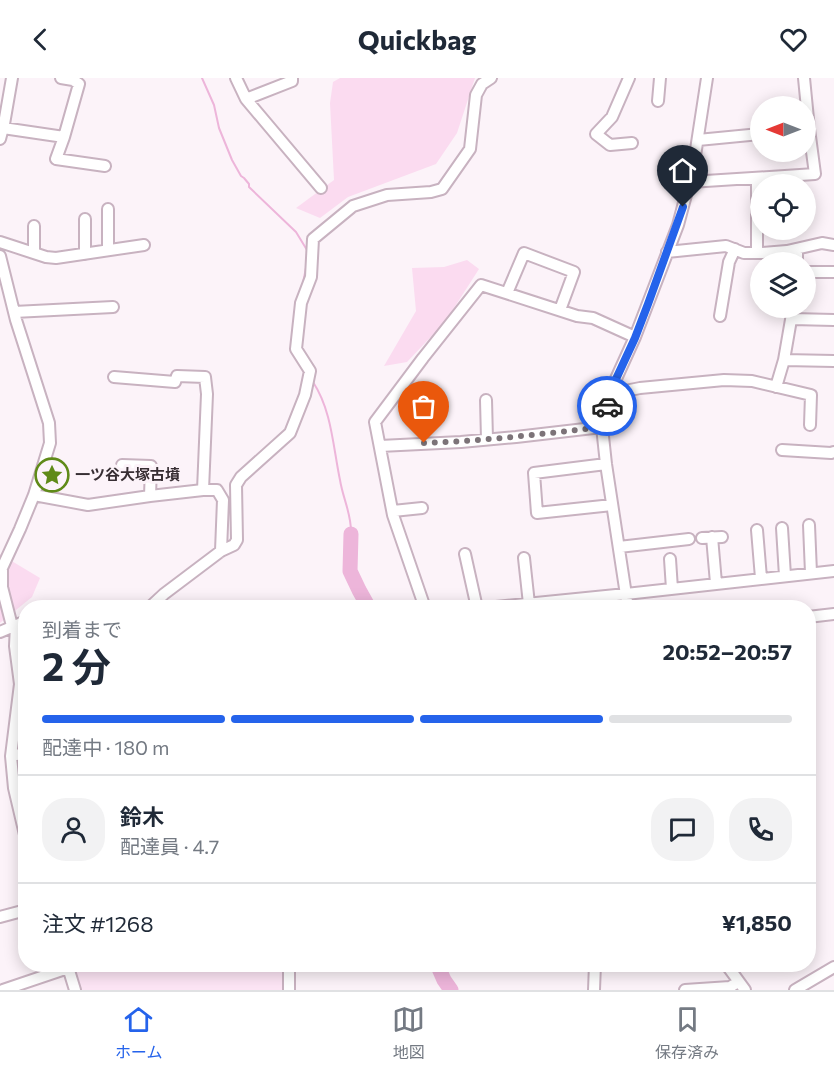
<!DOCTYPE html>
<html lang="ja">
<meta charset="utf-8">
<style>
body{margin:0;font-family:Commissioner,"Noto Sans JP",sans-serif;background:#f2f2f3;color:#1f2937;height:100vh;display:flex;flex-direction:column;font-size:22px;white-space:nowrap}
*{box-sizing:border-box;margin:0}
p{font-size:20px;color:#747a83}
.icon{flex:none;width:33px;height:33px;fill:none;stroke:currentColor;stroke-width:2;stroke-linecap:round;stroke-linejoin:round}
.map{position:relative;flex:1;overflow:hidden}
.sheet{position:absolute;left:18px;top:522px;width:798px;height:372px;display:flex;flex-direction:column;background:#fff;border-radius:24px;box-shadow:0 3px 15px #0003}
.sheet>*{flex:none}
.needle{width:39px;rotate:270deg}
.tools{position:absolute;left:750px;top:18px;display:grid;gap:12px}
.tools a{display:grid;place-items:center;width:66px;height:66px;border-radius:50%;background:#fff;box-shadow:0 3px 15px #0003;font-size:30px}
.pin{position:absolute;display:grid;place-items:center;width:51px;height:51px;color:#fff;margin:-62px -26px;border-radius:50% 50% 50% 0;rotate:-45deg;box-shadow:0 0 6px #0007}
.pin .icon{rotate:45deg}
.courier{position:absolute;display:grid;place-items:center;width:60px;height:60px;margin:-30px;border:4px solid #2563eb;border-radius:50%;background:#fff;color:#222;box-shadow:0 2px 8px #0007}
.headline em{font-style:normal;font-weight:700}
.headline div{display:flex;flex-direction:column-reverse}
.headline{display:flex;align-items:center;justify-content:space-between;height:102px;padding:0 24px}
h1{font-size:39px;font-weight:700;line-height:45px}
.bar{display:grid;grid-template-columns:repeat(4,1fr);gap:9px 6px;align-content:center;height:72px;padding:0 24px}
.bar i{height:8px;border-radius:4px;background:#e0e1e3}
.bar .current{background:#2563eb}
.bar p{grid-column:span 4}
.line{display:flex;align-items:center;gap:15px;padding:0 24px;border-top:2px solid #e0e1e3}
.line div{flex:1}
.round{display:grid;place-items:center;flex:none;width:63px;height:63px;border-radius:24px;background:#f2f2f3}
header{display:flex;justify-content:space-between;align-items:center;height:78px;padding:0 24px;background:#fff;font-size:27px;font-weight:700}
.dock{display:flex;justify-content:space-around;align-items:center;height:84px;border-top:2px solid #e0e1e3;background:#fff;font-size:16px;color:#747a83}
.dock a{display:grid;justify-items:center;gap:3px}
.dock .current{color:#2563eb}
.map>svg:first-child{display:block}
</style>
<header><svg class="icon" aria-label="back" viewBox="0 0 24 24"><path d="M15 5l-7 7 7 7"/></svg>Quickbag<svg class="icon" aria-label="heart" viewBox="0 0 24 24"><path d="M12 20l-8-8c-3-5 5-10 8-4 3-6 11-1 8 4z"/></svg></header>
<div class="map">
<svg width="834" height="912" viewBox="0 0 834 912">
<rect width="100%" height="100%" fill="#fcf3f9"/>
<path fill="#fde5f5" d="M70 887H286V912H79Z"/>
<path fill="#fbdbf0" d="M340 0H475L457 55 436 86 348 119 320 140 296 130 334 102 330 25 333 4Z
M467 182 479 191 445 244 407 284 384 288 416 233 412 190 444 189Z
M0 476 40 500 32 519 0 545Z"/>
<g fill="none" stroke-linecap="round" stroke-linejoin="round">
<path stroke="#edb5da" stroke-width="2" d="M202 0 214 27 219 50 232 82 241 98 244 100 249 106V109L296 154 307 172
M303 205 306 190
M313 304C332 333 333 369 340 402 343 421 352 437 351 456"/>
<path stroke="#edb5da" stroke-width="15" d="M351 456 350 493 359 512 369 530
M437 886 444 902 451 912"/>
<g stroke="#c8b2c0" stroke-width="14">
<path id="minor" d="M236 0 246 21 292 3V0
M629 0 612 39 596 56 610 67 632 65
M804 0 809 51
M246 21 321 110
M658 23 660 0
M3 50 64 59 79 6 73 2 61 0
M64 59 56 81 105 88
M0 61 4 46 12 0
M698 62 760 56
M690 104 815 96 809 51H806
M108 131V172
M34 148V175
M0 164 46 179 56 180 144 167
M797 171V184
M667 174 726 168 744 175H762L787 173 822 165 834 167
M757 175V100
M85 176V141
M0 178 16 242 49 345 50 365 34 417 20 451 2 490V509L12 548
M806 194H834
M507 215 524 175 574 194 560 232
M14 234 113 229
M720 238 729 184 735 171
M792 241 834 242
M784 282 834 283
M114 299 175 304 177 298 205 299 207 316 203 412
M776 309 784 282 793 230
M610 314H620L640 310 724 302 752 303 811 317 810 347
M486 322 487 361
M380 368 461 364 516 359 602 349
M782 372 831 375 834 374
M606 386 534 395 537 435 612 427
M122 387 151 388 150 418
M34 417 88 427 150 418 203 412H217L223 422 221 473
M393 433 422 430
M809 447 811 495
M782 450 785 498
M757 452 761 500
M712 459 716 505
M702 460 722 459
M619 469 689 461
M465 476 477 530
M524 480 529 526
M670 481 672 511
M149 530 164 516 221 473 234 467 237 462 236 407 241 399 290 355 305 317 310 293 296 271 301 225 311 199 313 161 353 128 387 117 431 114 442 111 470 71 476 17 482 6 491 0
M425 530 393 437 375 344 423 280 481 207 577 238 593 240 635 259
M486 530 626 516 834 493
M628 530 606 386 602 349 610 314 635 259 678 147 693 91 707 0
M808 539 834 536
M16 547 15 568 20 606 11 678 14 710 26 761
M0 554 26 543
M11 678 26 675
M0 839 26 832
M67 886 75 912
M726 886 745 912
M3 912 68 890
M289 912V886
M594 912 595 886
M685 912 730 909 738 904
M795 912 834 889"/>
</g>
<use href="#minor" stroke="#fff" stroke-width="10"/>
</g>
<g fill="none" stroke-linecap="round" stroke-linejoin="round">
<path stroke="#7c7378" stroke-width="6" stroke-dasharray="0 10.8" d="M424 365C483 363 543 356 602 349L607 328"/>
<path stroke="#2563eb" stroke-width="8" d="M607 328 610 314 635 260 648 226 683 129"/>
</g>
<defs>
<g id="sight-ring" transform="scale(1.725)"><circle r="9.5" fill="#fcf3f9" stroke="#5f8a18" stroke-width="1.5"/><path d="M0-6L1.8-2.2L6-1.7L2.9 1.2L3.7 5.4L0 3.3L-3.7 5.4L-2.9 1.2L-6-1.7L-1.8-2.2Z" fill="#5f8a18"/></g>
</defs>
<g fill-rule="evenodd">
<use href="#sight-ring" x="52" y="397"/>
</g>
<g text-anchor="middle" stroke-width="6" stroke-linejoin="round" paint-order="stroke">
<g font-size="15" font-weight="bold" fill="#372e33" stroke="#fcf3f9" text-anchor="start">
<text x="75" y="402">一ツ谷大塚古墳</text>
</g>
</g>
</svg>
<div class="tools">
<a><svg class="needle" viewBox="-14 -14 28 28"><path d="M0-13l5 13h-10z" fill="#e53935"/><path d="M0 13l5-13h-10z" fill="#747a83"/></svg></a>
<a><svg class="icon" aria-label="locate" viewBox="0 0 24 24"><circle cx="12" cy="12" r="6"/><path d="M12 2v4M12 18v4M2 12h4M18 12h4"/></svg></a>
<a><svg class="icon" aria-label="layers" viewBox="0 0 24 24"><path d="M12 4l9 5-9 5-9-5zM3 14l9 5 9-5"/></svg></a>
</div>
<div class="pin" style="left:424px;top:365px;background:#ea580c"><svg class="icon" aria-label="bag" viewBox="0 0 24 24"><path d="M5 8h14l-1 12H6zM9 8a3 3 0 0 1 6 0"/></svg></div>
<div class="pin" style="left:683px;top:129px;background:#1f2937"><svg class="icon" aria-label="home" viewBox="0 0 24 24"><path d="M3 11l9-7 9 7M6 9v11h12V9"/></svg></div>
<div class="courier" style="left:607px;top:328px"><svg class="icon" aria-label="car" viewBox="0 0 24 24"><path d="M5 17H2v-5l4-1 3-4h7l3 4 3 1v5h-3M9 17h6M6 11h13"/><circle cx="7" cy="17" r="2"/><circle cx="17" cy="17" r="2"/></svg></div>
<section class="sheet">
<div class="headline"><div><h1>2 分</h1><p>到着まで</p></div><em>20:52–20:57</em></div>
<div class="bar"><i class="current"></i><i class="current"></i><i class="current"></i><i></i><p>配達中 · 180 m</p></div>
<div class="line" style="height:108px"><a class="round"><svg class="icon" aria-label="person" viewBox="0 0 24 24"><circle cx="12" cy="8" r="4"/><path d="M4 21q1-7 8-7t8 7"/></svg></a><div><b>鈴木</b><p>配達員 · 4.7</p></div><a class="round"><svg class="icon" aria-label="chat" viewBox="0 0 24 24"><path d="M4 5h16v11H9l-5 4z"/></svg></a><a class="round"><svg class="icon" aria-label="phone" viewBox="0 0 24 24"><path d="M5 4h4l2 5-3 2q2 4 5 5l2-3 5 2v4C11 20 4 13 5 4z"/></svg></a></div>
<div class="line" style="height:78px"><div>注文 #1268</div><b>¥1,850</b></div>
</section>
</div>
<nav class="dock">
<a class="current"><svg class="icon" aria-label="home" viewBox="0 0 24 24"><path d="M3 11l9-7 9 7M6 9v11h12V9"/></svg>ホーム</a>
<a><svg class="icon" aria-label="map" viewBox="0 0 24 24"><path d="M3 6l6-2 6 2 6-2v14l-6 2-6-2-6 2zM9 4v14M15 6v14"/></svg>地図</a>
<a><svg class="icon" aria-label="saved" viewBox="0 0 24 24"><path d="M7 4h10v16l-5-4-5 4z"/></svg>保存済み</a>
</nav>
